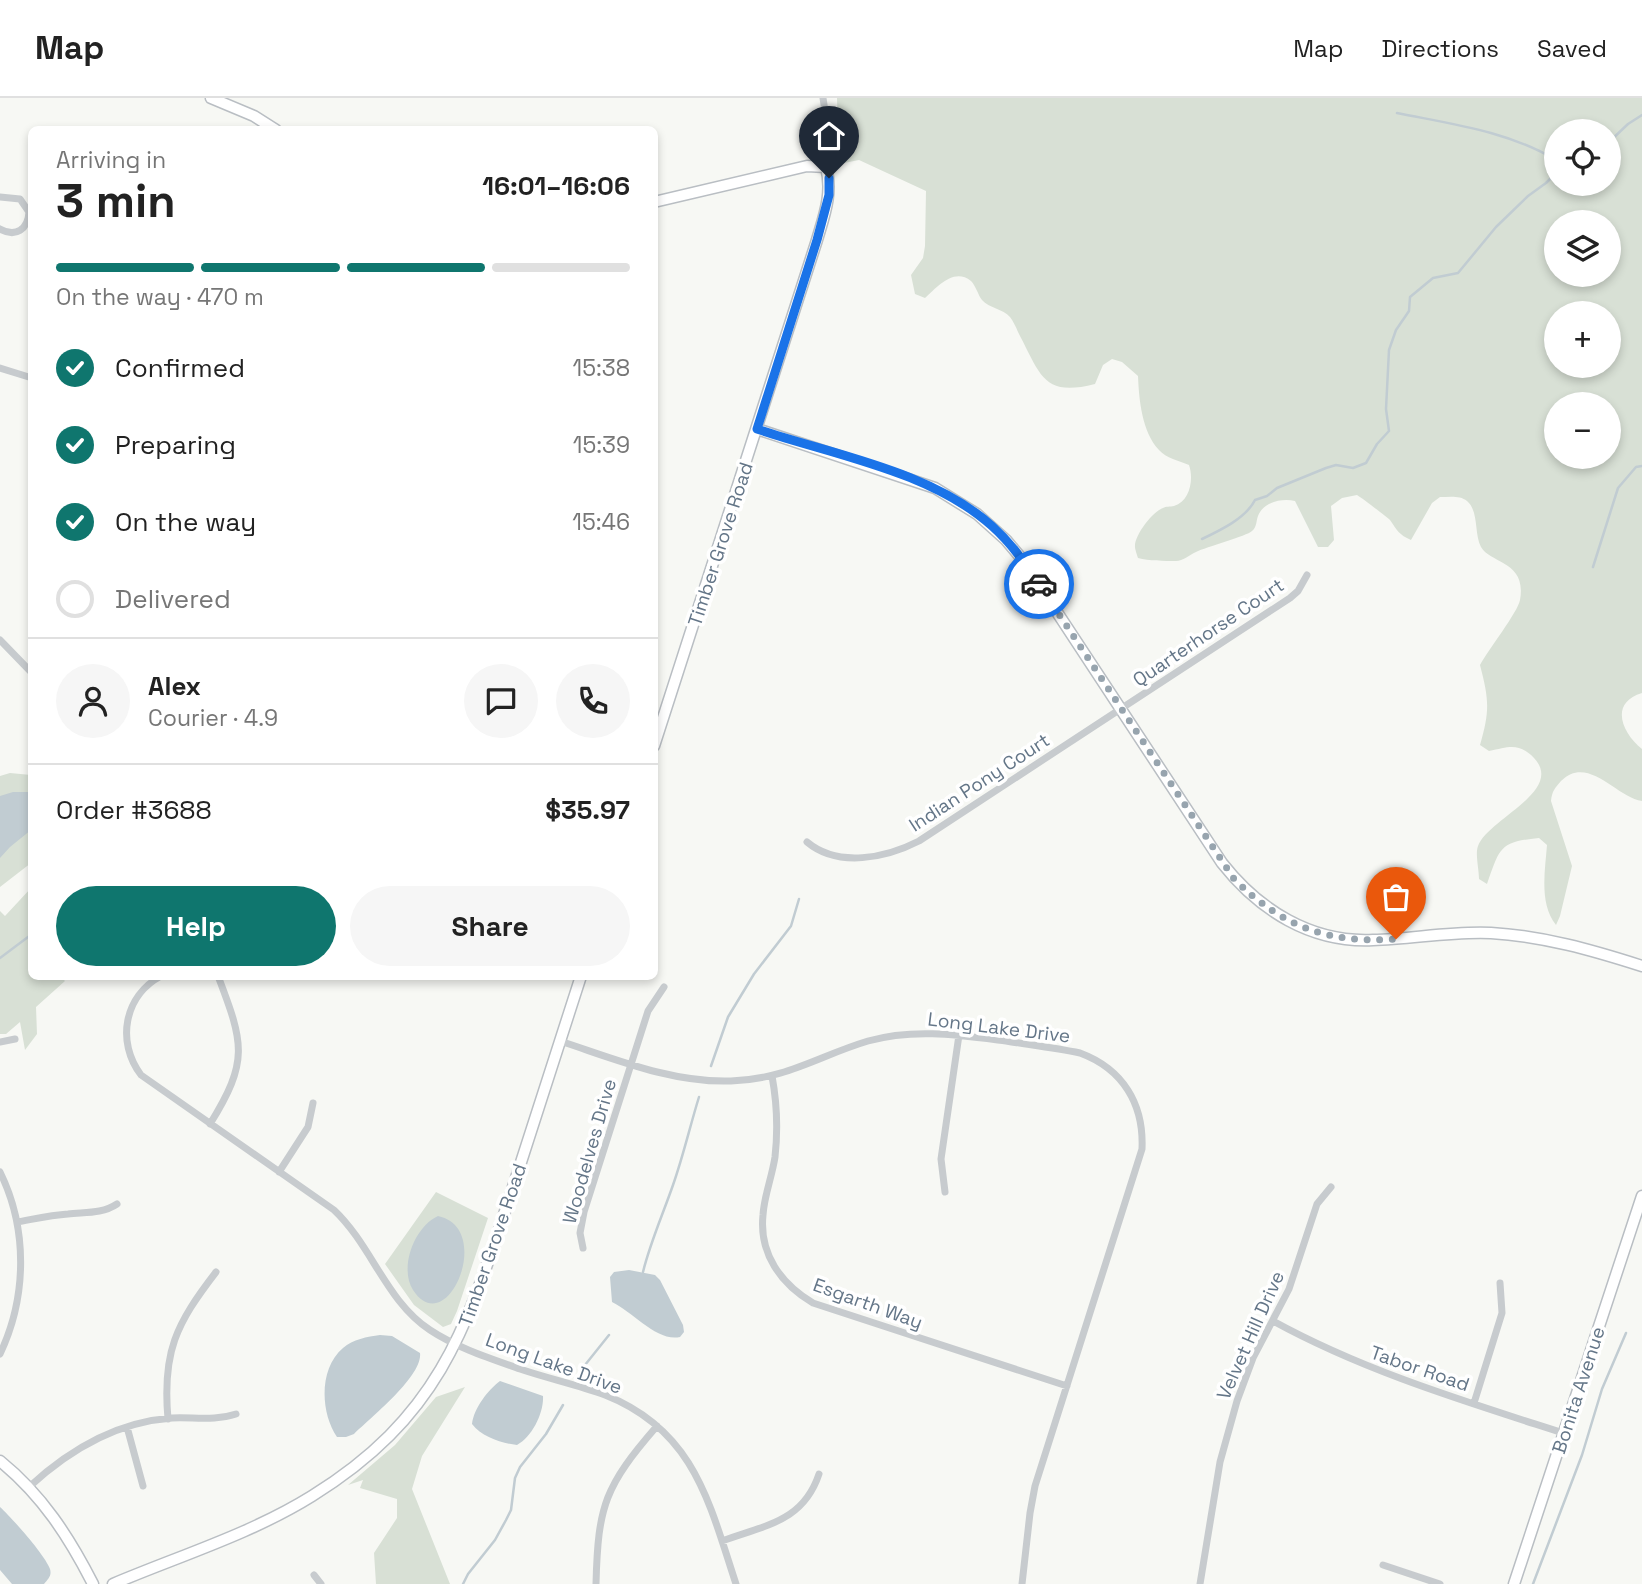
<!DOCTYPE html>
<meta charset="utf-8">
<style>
body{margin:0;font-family:"Space Grotesk",sans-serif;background:#f6f6f6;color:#222;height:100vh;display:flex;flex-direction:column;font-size:26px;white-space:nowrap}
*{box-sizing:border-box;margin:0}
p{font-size:23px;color:#767676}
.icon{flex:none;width:38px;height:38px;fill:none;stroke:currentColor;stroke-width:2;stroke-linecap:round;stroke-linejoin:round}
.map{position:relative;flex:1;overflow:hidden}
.drawer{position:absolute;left:28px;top:28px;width:630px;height:854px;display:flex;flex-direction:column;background:#fff;border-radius:10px;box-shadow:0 4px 10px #0003}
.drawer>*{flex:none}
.fabs{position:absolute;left:1544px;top:21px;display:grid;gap:14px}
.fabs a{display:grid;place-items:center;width:77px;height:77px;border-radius:50%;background:#fff;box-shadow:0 4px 10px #0003;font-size:35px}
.pin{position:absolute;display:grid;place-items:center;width:60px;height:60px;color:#fff;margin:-72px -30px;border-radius:50% 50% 50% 0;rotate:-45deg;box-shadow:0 0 7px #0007}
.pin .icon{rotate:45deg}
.courier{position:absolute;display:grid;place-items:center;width:70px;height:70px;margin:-35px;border:5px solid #1a73e8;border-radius:50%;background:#fff;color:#222;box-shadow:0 2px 9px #0007}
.overview em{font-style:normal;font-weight:600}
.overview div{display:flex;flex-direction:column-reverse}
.overview{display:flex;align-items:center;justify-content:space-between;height:119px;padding:0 28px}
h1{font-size:46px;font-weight:600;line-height:52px}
.bar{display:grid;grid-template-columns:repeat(4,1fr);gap:10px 7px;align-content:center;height:84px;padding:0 28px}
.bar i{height:9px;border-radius:5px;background:#e0e0e0}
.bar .selected{background:#0f766e}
.bar p{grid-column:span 4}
.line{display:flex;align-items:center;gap:18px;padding:0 28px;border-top:2px solid #e0e0e0}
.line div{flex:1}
.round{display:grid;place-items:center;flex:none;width:74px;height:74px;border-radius:37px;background:#f6f6f6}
ol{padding:0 28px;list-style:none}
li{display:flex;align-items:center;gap:21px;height:77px}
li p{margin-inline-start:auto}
li .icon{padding:7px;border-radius:50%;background:#0f766e;color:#fff;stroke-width:4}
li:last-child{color:#767676}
li i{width:38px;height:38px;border:4px solid #e0e0e0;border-radius:50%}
.button{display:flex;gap:14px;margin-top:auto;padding:14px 28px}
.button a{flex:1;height:80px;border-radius:42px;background:#0f766e;color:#fff;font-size:28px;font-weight:600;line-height:80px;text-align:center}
.button a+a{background:#f6f6f6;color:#222}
header{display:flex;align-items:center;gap:42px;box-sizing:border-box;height:98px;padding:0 35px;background:#fff;border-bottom:2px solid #e0e0e0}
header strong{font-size:33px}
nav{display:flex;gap:38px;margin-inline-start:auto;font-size:24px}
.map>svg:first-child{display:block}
</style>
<header>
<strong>Map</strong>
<nav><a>Map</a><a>Directions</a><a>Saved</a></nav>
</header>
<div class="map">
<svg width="1642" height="1486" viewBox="0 0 1642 1486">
<rect width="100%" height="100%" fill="#f7f8f4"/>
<path fill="#d8e0d5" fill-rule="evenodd" d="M837 0H1642V595C1609 605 1622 635 1642 651V703C1616 699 1588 656 1561 683 1555 690 1552 693 1551 703L1572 768 1560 818 1556 827C1539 806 1545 773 1547 747L1539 740C1499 744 1500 750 1487 786L1479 781C1479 771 1475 756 1478 748 1488 721 1565 693 1534 660 1518 644 1509 649 1489 653L1480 647C1490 612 1489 602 1480 567 1488 552 1518 514 1520 502 1527 463 1491 466 1481 449 1474 436 1479 413 1467 403 1460 397 1449 399 1440 399L1432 405 1411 442C1399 437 1397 432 1390 422 1387 419 1362 400 1357 397L1342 400 1331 408 1334 442 1328 449H1318L1295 403C1282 400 1263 404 1258 418 1256 423 1257 429 1252 433 1247 438 1206 449 1196 454 1189 457 1183 463 1176 463 1164 463 1149 463 1138 460 1137 457 1135 451 1135 449 1134 438 1152 414 1163 410 1166 408 1170 409 1174 408 1190 403 1194 381 1189 367 1179 363 1166 360 1159 352 1142 334 1139 302 1138 278L1122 264 1112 261 1103 267 1095 286C1044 299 1041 278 1020 238 1017 232 1014 224 1010 219 1003 211 989 210 982 202 978 197 976 188 971 183 954 169 937 189 925 200L915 196 911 177 923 160 925 148 926 93 859 62 839 66ZM1608 33V86H1556V33ZM1608 124V177H1556V124ZM1556 215H1608V268H1556ZM1556 306H1608V359H1556Z
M10 675 31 677V765L0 789V678Z
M31 790 32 878 61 879 65 883 36 909 37 936 25 952 20 924 6 936H0V813L5 818Z
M436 1094 488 1120 457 1213 451 1226 443 1229 414 1207 385 1166Z
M465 1289 422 1358 412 1391 450 1486H376L374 1455 397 1420V1401L360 1390 363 1382 348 1387 395 1347 436 1299Z"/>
<path fill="#c1ccd2" d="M13 694H31V732L10 749 0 760V698Z
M438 1118C495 1130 447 1244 413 1192 399 1170 414 1129 438 1118Z
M629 1172 655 1177 660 1182 683 1227 684 1234 680 1239C657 1244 633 1214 612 1204L610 1179 614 1174Z
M380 1237 392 1238 420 1255C423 1278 370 1320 354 1336L346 1339H337C320 1314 319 1270 343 1250 353 1241 367 1239 380 1237Z
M500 1283 543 1298C544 1315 532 1339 517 1347 501 1345 482 1339 472 1326 474 1310 488 1292 500 1283Z
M0 1409C12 1420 45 1457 50 1471 52 1478 48 1481 44 1486H12L0 1472Z"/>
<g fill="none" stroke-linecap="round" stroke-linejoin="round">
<path stroke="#c1ccd2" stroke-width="2.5" d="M1397 15C1451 26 1508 33 1556 62
M1608 45 1628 26 1642 17
M1202 441C1221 432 1246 420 1255 402L1267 398 1277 390 1326 370 1336 367 1353 370 1366 365 1377 346 1389 333 1386 311 1389 252 1396 232 1409 213 1410 199 1433 180 1458 175 1496 129 1528 98 1546 85 1556 75
M1593 469 1618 390 1636 369 1642 368
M0 860 32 836
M711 968 728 919 754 876 791 828 799 801
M643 1174C650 1145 663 1116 673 1087 683 1059 690 1028 699 999
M581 1272 609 1237
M463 1486 468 1476 495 1442 506 1422 511 1412 515 1380 520 1369 546 1336 563 1307
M1533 1486 1582 1357 1602 1291 1626 1235"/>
<g stroke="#b9bec3" stroke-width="13">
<path id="secondary" d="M211 0 254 18 276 32
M654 104 807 68 826 69C833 95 824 118 817 142L654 648
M757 331 935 390 977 416 1006 442 1022 461 1222 765C1259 812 1311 845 1373 842 1413 841 1451 833 1491 835 1543 838 1592 852 1642 868
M0 1363C42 1397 69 1439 93 1486
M113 1486C179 1458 251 1436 312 1398 444 1316 468 1225 514 1086 536 1017 559 948 581 878
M1514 1486 1642 1098"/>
</g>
<path stroke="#c7cbce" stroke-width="7" d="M823 0 828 33 826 69
M0 99 20 101 29 114C28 131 16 140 0 131
M0 270 32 280
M0 542 32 575
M807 744C838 770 886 760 919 743L1290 500 1298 493 1307 477
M161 878C124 898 116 944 141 977L334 1112C372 1148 386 1203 430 1232 457 1250 492 1261 523 1272 550 1281 578 1287 605 1297 694 1332 709 1404 736 1486
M560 943C615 961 672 985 731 983 787 981 818 958 868 943 914 930 959 937 1006 943 1031 947 1055 950 1080 955 1123 971 1144 1006 1142 1051L1035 1388 1030 1415 1022 1486
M0 944 15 941
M772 978C777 1005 778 1032 775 1059 772 1079 764 1098 763 1117 759 1156 781 1186 813 1205L1067 1288
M210 1026C249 963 244 946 218 878
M0 1074C28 1131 27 1199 0 1256
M279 1074 308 1029 313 1005
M945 1094 941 1061 959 937
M17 1124C34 1121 51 1117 68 1116 85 1114 102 1116 117 1106
M583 1150 580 1135 584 1114 648 913 664 889
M1273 1223C1364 1273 1464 1303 1563 1335
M1474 1305 1502 1215 1500 1185
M168 1321C162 1254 176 1226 216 1174
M127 1329 143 1388
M29 1389C69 1352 116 1324 172 1320 194 1319 215 1323 236 1316
M722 1443C765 1427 803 1424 819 1376
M1383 1467 1440 1486
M314 1477 321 1486
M596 1486C598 1407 605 1388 657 1328
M1200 1486 1220 1364 1237 1303 1253 1260 1289 1191 1317 1106 1331 1089"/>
<use href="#secondary" stroke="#fff" stroke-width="10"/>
</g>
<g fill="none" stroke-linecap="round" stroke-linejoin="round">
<path stroke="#97a4ae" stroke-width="7" stroke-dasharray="0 12.6" d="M1039 486 1234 781C1283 829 1328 846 1396 841"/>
<path stroke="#1a73e8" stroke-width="9" d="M829 80V97L817 142 757 331C834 357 931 373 992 428 1011 445 1025 465 1039 486"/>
</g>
<g text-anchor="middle" stroke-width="7" stroke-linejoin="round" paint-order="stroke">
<g font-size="19" fill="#647688" stroke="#fff">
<text transform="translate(720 446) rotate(-72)" y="7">Timber Grove Road</text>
<text transform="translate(1208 534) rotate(-34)" y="7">Quarterhorse Court</text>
<text transform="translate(979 684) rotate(-33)" y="7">Indian Pony Court</text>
<text transform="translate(999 929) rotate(7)" y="7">Long Lake Drive</text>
<text transform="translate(589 1053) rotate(-74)" y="7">Woodelves Drive</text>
<text transform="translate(492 1147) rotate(-71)" y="7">Timber Grove Road</text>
<text transform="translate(868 1205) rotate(20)" y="7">Esgarth Way</text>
<text transform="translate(1250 1237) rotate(-66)" y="7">Velvet Hill Drive</text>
<text transform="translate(554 1265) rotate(20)" y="7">Long Lake Drive</text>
<text transform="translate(1420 1270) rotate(19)" y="7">Tabor Road</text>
<text transform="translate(1578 1292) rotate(-72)" y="7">Bonita Avenue</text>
</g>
</g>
</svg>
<div class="fabs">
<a><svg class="icon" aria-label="locate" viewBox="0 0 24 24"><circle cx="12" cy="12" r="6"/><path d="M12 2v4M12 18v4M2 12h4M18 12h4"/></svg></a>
<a><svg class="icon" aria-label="layers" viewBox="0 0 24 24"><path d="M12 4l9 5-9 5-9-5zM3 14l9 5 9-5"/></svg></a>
<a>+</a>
<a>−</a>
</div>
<div class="pin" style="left:1396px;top:841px;background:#ea580c"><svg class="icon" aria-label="bag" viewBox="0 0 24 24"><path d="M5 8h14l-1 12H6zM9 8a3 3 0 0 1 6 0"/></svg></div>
<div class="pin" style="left:829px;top:80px;background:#1f2937"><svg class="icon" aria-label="home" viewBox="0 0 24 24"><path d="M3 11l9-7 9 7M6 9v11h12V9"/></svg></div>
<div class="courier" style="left:1039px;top:486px"><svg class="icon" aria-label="car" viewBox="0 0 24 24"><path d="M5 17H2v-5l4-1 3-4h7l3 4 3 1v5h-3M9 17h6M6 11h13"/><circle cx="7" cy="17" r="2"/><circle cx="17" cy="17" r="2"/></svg></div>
<section class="drawer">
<div class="overview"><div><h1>3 min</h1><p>Arriving in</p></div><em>16:01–16:06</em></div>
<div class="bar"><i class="selected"></i><i class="selected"></i><i class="selected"></i><i></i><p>On the way · 470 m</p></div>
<ol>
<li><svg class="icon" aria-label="check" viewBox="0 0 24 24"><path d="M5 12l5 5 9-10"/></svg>Confirmed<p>15:38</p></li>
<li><svg class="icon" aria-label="check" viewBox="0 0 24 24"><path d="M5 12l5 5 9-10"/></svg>Preparing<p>15:39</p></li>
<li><svg class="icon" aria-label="check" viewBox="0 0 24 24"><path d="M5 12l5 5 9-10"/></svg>On the way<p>15:46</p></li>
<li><i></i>Delivered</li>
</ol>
<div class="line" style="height:126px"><a class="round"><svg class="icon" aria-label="person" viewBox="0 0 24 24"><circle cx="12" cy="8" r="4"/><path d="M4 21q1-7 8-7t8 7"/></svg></a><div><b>Alex</b><p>Courier · 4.9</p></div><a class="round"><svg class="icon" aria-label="chat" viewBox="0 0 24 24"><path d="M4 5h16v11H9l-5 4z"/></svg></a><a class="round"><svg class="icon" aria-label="phone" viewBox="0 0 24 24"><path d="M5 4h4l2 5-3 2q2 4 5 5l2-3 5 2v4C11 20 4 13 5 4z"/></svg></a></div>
<div class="line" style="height:91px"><div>Order #3688</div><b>$35.97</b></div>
<div class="button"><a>Help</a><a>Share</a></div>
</section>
</div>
